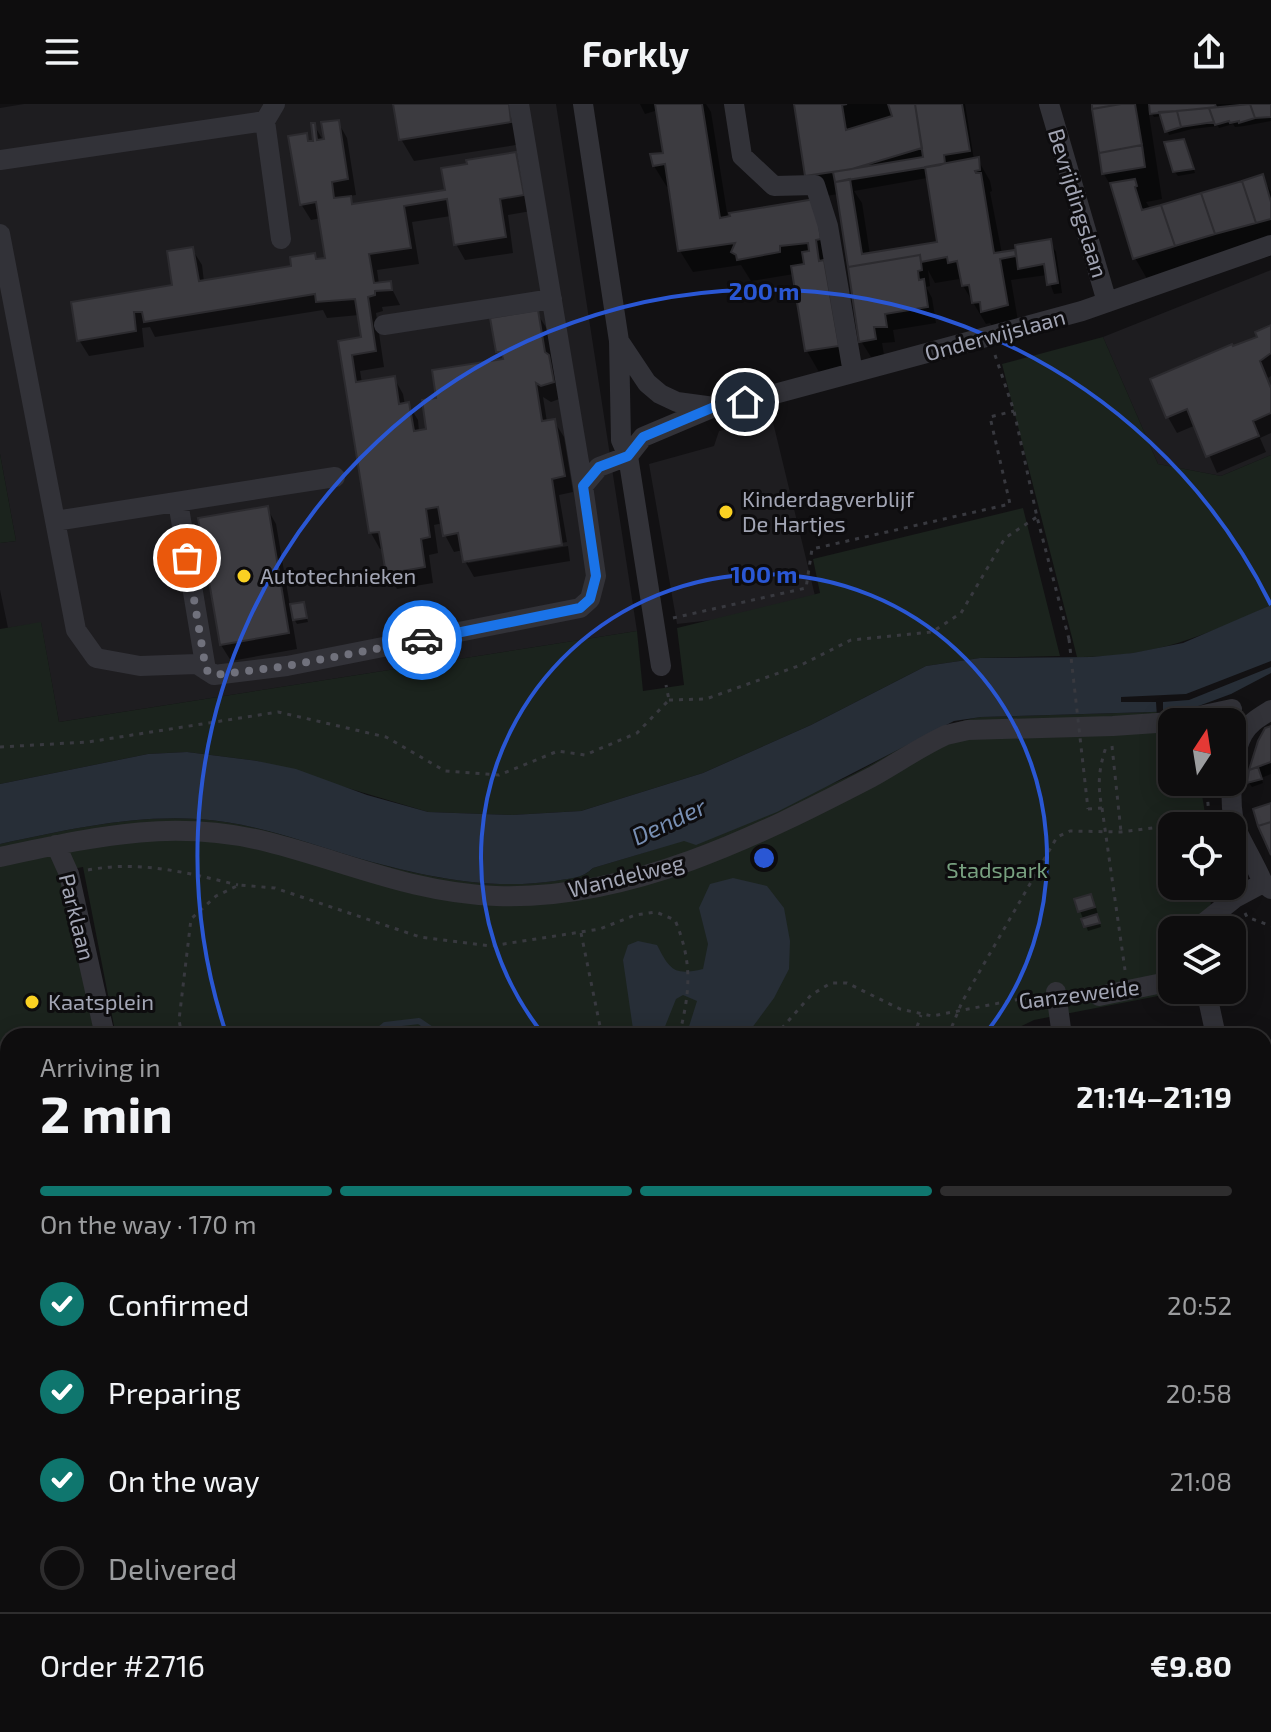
<!DOCTYPE html>
<meta charset="utf-8">
<style>
body{margin:0;font-family:"Exo 2",sans-serif;background:#171617;color:#f1f3f6;height:100vh;display:flex;flex-direction:column;font-size:30px;white-space:nowrap}
*{box-sizing:border-box;margin:0}
p{font-size:26px;color:#9b9c9e}
.icon{flex:none;width:44px;height:44px;fill:none;stroke:currentColor;stroke-width:2;stroke-linecap:round;stroke-linejoin:round}
.map{position:relative;flex:1;overflow:hidden}
.details{position:absolute;left:0px;top:924px;width:1272px;height:704px;display:flex;flex-direction:column;background:#0e0d0e;border-radius:24px 24px 0 0;box-shadow:0 4px 20px #0003,0 0 0 2px #2e2d2e}
.details>*{flex:none}
.needle{width:52px;rotate:12deg}
.buttons{position:absolute;left:1158px;top:604px;display:grid;gap:16px}
.buttons a{display:grid;place-items:center;width:88px;height:88px;border-radius:16px;background:#0e0d0e;box-shadow:0 4px 20px #0003,0 0 0 2px #2e2d2e;font-size:40px}
.pin{position:absolute;display:grid;place-items:center;width:68px;height:68px;color:#fff;margin:-34px;border:4px solid #fff;border-radius:50%;box-shadow:0 2px 8px #0007}
.courier{position:absolute;display:grid;place-items:center;width:80px;height:80px;margin:-40px;border:6px solid #1a73e8;border-radius:50%;background:#fff;color:#222;box-shadow:0 2px 10px #0007}
.overview em{font-style:normal;font-weight:700}
.overview div{display:flex;flex-direction:column-reverse}
.overview{display:flex;align-items:center;justify-content:space-between;height:136px;padding:0 40px}
h1{font-size:52px;font-weight:700;line-height:60px}
.bar{display:grid;grid-template-columns:repeat(4,1fr);gap:12px 8px;align-content:center;height:96px;padding:0 40px}
.bar i{height:10px;border-radius:6px;background:#2e2d2e}
.bar .on{background:#0f766e}
.bar p{grid-column:span 4}
.line{display:flex;align-items:center;gap:20px;padding:0 40px;border-top:2px solid #2e2d2e}
.line div{flex:1}
ol{padding:0 40px;list-style:none}
li{display:flex;align-items:center;gap:24px;height:88px}
li p{margin-inline-start:auto}
li .icon{padding:8px;border-radius:50%;background:#0f766e;color:#fff;stroke-width:4}
li:last-child{color:#9b9c9e}
li i{width:44px;height:44px;border:4px solid #2e2d2e;border-radius:50%}
header{display:flex;justify-content:space-between;align-items:center;height:104px;padding:0 40px;background:#0e0d0e;font-size:36px;font-weight:700}
.map>svg:first-child{display:block}
</style>
<header><svg class="icon" aria-label="menu" viewBox="0 0 24 24"><path d="M4 6h16M4 12h16M4 18h16"/></svg>Forkly<svg class="icon" aria-label="share" viewBox="0 0 24 24"><path d="M12 15V3M7 8l5-5 5 5M5 13v7h14v-7"/></svg></header>
<div class="map">
<svg width="1271" height="1628" viewBox="0 0 1271 1628">
<rect width="100%" height="100%" fill="#121113"/>
<path fill="#1e1d20" d="M24 0H556L637 527 59 618 41 519 8 524 0 486V439L16 437 0 350V4Z
M1271 166V351L1221 372 1158 360 1103 233Z
M772 314 818 504 677 520 649 360 714 342 719 327Z"/>
<path fill="#1b231d" d="M1103 233 1158 360 1221 372 1271 351V501C1204 532 1153 554 1077 553L1002 260Z
M0 350 16 437 0 439Z
M1023 404 1060 552 980 554 926 562 811 621 703 669 581 707 512 711 428 708 257 657 187 648 148 650 0 680V525L41 518 59 618 637 527 643 587 684 581 677 524 820 489 813 455Z
M1185 607 1172 618V678H1200L1207 722H1172V782H1210L1212 826H1172V886H1189L1034 916 1001 932H116L83 763 61 767 95 932H8V1321L0 1323V740C66 726 131 711 198 715 251 718 301 737 351 752 416 771 487 787 554 777 570 774 582 775 593 764 676 740 757 711 836 678 886 657 926 621 981 613Z
M0 1426 6 1459H8V1620H70L71 1628H0Z"/>
<path fill="#272e37" d="M1271 501V569L1231 590 1185 607 981 613 954 617 777 708 696 741 684 737 593 764C582 775 570 774 555 777 487 787 416 771 351 752 301 737 251 718 198 715 131 711 66 726 0 740V680L148 650 187 648 257 657 296 665 367 691 428 708 512 711 581 707 703 669 811 621 926 562 980 554 1092 553 1133 549 1183 539Z
M733 774 767 782 784 804 790 837 789 865 774 894 746 932H686L697 897 683 891 676 895 664 925 657 932H634L623 856 628 841 638 837 657 841C670 866 674 872 703 865L708 840 699 804 710 780Z"/>
<path fill="#121113" d="M1271 557V563L1189 596 1163 598V612L1157 613 1156 598H1121V593L1186 590Z"/>
<path fill="#0007" fill-rule="evenodd" d="M395 0H516L522 40 414 57 401 35Z
M640 0H706L711 8 728 115 814 97 850 263 819 268 807 247 794 170 751 177 741 161 693 168 680 147 670 83H667L654 62 665 50 658 6 645 10Z
M796 0H965L974 56H978L990 77 992 87 990 88 1002 150 1014 148 1019 155 1050 138 1056 148 1062 189 1054 190 1047 171 1011 176 1019 223 996 228 990 219 986 220 959 175 935 179 928 166 930 182 926 183 932 194 936 219 893 226 895 238 882 239 884 251 871 253 861 237 838 90 820 93 807 71ZM927 74 939 140 870 151 862 99 854 87Z
M1093 0H1271V17L1244 22 1235 23 1233 20 1219 24 1218 22 1192 25 1169 31 1163 12 1154 13 1148 4 1162 95 1146 98 1151 106 1262 73 1271 88V152L1154 187 1135 154 1116 91 1104 70Z
M338 18 347 34 356 91 349 92 354 102 447 87 515 51 524 67 531 107 508 111 513 149 465 156 456 140 451 112 412 118 419 160 377 166 379 180 389 179 400 201 382 203 383 207 376 209 384 263 360 267 362 279 394 274 403 290 405 301 408 300 418 316 419 328 429 327 439 296 503 257 498 247 537 209 547 225 562 294 551 298 543 293 547 318 554 317 564 333 573 388 559 391 567 438 468 455V459L568 442 570 457 474 473 465 457 463 446 454 448 445 431 443 419 434 421 438 449 429 451 433 479 397 485 388 469 384 444 380 445 371 429 340 239 363 235 359 211 327 214 323 206 155 233 150 223 142 224 144 243 89 252 79 236 175 183 192 145 202 161 204 178 294 164 314 151 317 157 328 156 321 114 311 116 301 100 306 32 310 39H315L314 21 327 43Z
M1186 42 1195 69 1178 72 1175 68Z
M1271 223V272L1268 274 1271 282V329L1260 334 1266 348 1217 369 1196 321 1177 329 1168 313 1233 245 1259 234Z
M267 404 276 420 290 502 303 500 308 518 297 520 291 510 297 545 231 557 221 541Z
M1271 624V670L1261 674 1263 679 1252 683 1249 679 1251 667 1260 637Z
M1090 792 1096 803 1101 823 1088 827 1080 807Z
M4 1028 8 1034V1061L0 1062V1029Z
M8 1073V1107L0 1109V1075Z
M1271 1129V1186H1267L1268 1192H1265L1264 1131Z
M1264 1300H1267L1271 1308 1267 1313Z
M0 1345 8 1374V1379L0 1381Z
M1271 1363V1435H1264V1365Z
M1264 1557 1267 1567 1271 1565V1619L1239 1628H1182L1180 1620H1264Z
M75 1620H165L166 1625 153 1628H76Z
M347 1620H395L396 1624 386 1626 387 1628H351Z
M519 1620 522 1628H473Z
M548 1620H593L598 1628H549Z
M629 1620H634L637 1628H632Z
M656 1620H718L720 1628H672L670 1625 660 1627Z
M992 1620H1023L1025 1628H994Z
M1078 1620H1091L1086 1622 1087 1628 1105 1623 1104 1620H1140L1142 1628H1069Z"/>
<g fill="none" stroke-linecap="round" stroke-linejoin="round">
<path stroke="#272e37" stroke-width="6" d="M372 932 385 921 419 917 441 932"/>
</g>
<path fill="#3c3b40" stroke="#2c2b2f" stroke-width="2" d="M393 0H509L511 18 399 36Z
M655 0H702L720 114 730 112 729 109 815 95 821 135 816 136 819 157 824 156 839 242 805 247 791 162 804 160 802 148 809 147 808 139 780 142V148L737 156 736 151 731 148 735 139 678 147 665 60 653 62 650 50 663 49Z
M794 0H847L842 1 846 26 892 12 888 0H915L922 44 852 65 805 72Z
M915 0H962L970 47 944 51 945 59 940 61 835 78 833 68 923 53Z
M1092 0H1121L1092 5Z
M1121 0H1135L1142 41 1099 49 1092 5Z
M1149 0H1215L1216 3 1150 10Z
M1250 0 1255 14 1239 19V17L1230 19 1229 17 1215 21 1209 4Z
M1250 0H1271V13L1255 14Z
M1209 4 1214 18 1181 23 1177 7Z
M1177 7 1181 23 1165 28 1159 8Z
M339 16 348 75 332 78 334 94 351 92 352 100 445 86 441 64 467 60 466 56 516 48 524 91 500 95 506 133 454 141 447 95 404 102 411 144 369 150 374 179 391 177 392 186 375 187V191L368 193 376 247 352 251 356 278 395 272 399 300 409 298 414 327 426 325 422 296 436 294 432 266 503 255 501 248H496L490 214 538 206 545 248 549 251 554 278 541 282 536 279 542 317 555 315 565 372 552 375 562 441 463 458 458 429 443 432 438 403 426 405 430 433 421 435 425 463 386 470 379 428 369 429 338 237 361 233 355 195 316 198 315 190 144 218 142 208H134L136 227 77 237 71 198 172 181 167 147 193 143 199 177 291 162 290 153 315 149 316 155 325 154 316 98 300 101 288 32 307 29 308 37H313L311 19H315L317 36 324 35 321 18Z
M1184 35 1194 65 1173 68 1164 38Z
M1142 41 1145 63 1102 70 1099 49Z
M979 53 980 66 975 67 976 69H981L994 149 1015 146 1016 152 1000 155 1008 201 981 208 980 198 972 199 969 181 962 182 957 157 948 159 947 153 921 158 920 151 848 163 835 78 850 75 862 150 937 138 925 63Z
M1263 70 1271 98V115L1256 119 1242 77Z
M1135 75 1137 82 1135 83 1142 106 1161 101 1175 142 1133 155 1110 79Z
M1242 77 1256 119 1215 130 1201 89Z
M1201 89 1215 130 1175 142 1161 101Z
M1051 135 1058 179 1047 181 1044 160 1018 165 1015 141Z
M920 151 922 166 918 167 919 176 924 175 928 203 885 210 887 223H874L876 235 859 238 848 163Z
M1271 221V249L1260 257 1271 284V309L1253 317 1259 332 1206 353 1187 305 1166 314 1150 275 1232 240 1233 242 1257 233 1255 228Z
M268 402 289 529 220 541 198 414Z
M304 498 307 514 293 516 290 500Z
M1271 622V658L1249 666 1258 637 1265 624Z
M1258 663 1262 675 1247 679 1249 666Z
M1271 699V718L1258 722 1253 705Z
M1271 718V751L1258 722Z
M1091 790 1095 803 1078 808 1074 795Z
M1097 810 1100 819 1084 823 1081 815Z
M5 1026 8 1050 0 1051V1027Z
M8 1071V1096L0 1097V1073Z
M1271 1128V1175L1264 1176V1129Z
M8 1173V1296L0 1268V1175Z
M1271 1221V1240L1264 1242V1223Z
M1 1342 8 1374 0 1376V1343Z
M1271 1361V1413L1264 1415V1363Z
M1269 1527 1271 1559 1267 1560 1264 1549V1529Z
M1268 1565 1271 1574V1608L1269 1609 1264 1593V1566Z
M84 1620H165V1621L130 1628H74L73 1622Z
M237 1620H248L250 1627 239 1628Z
M469 1620H479L480 1628H471Z
M479 1620H518L519 1624 480 1628Z
M546 1620H594V1622L563 1628H548Z
M676 1620H715L717 1625 677 1628Z
M990 1620H1021L1023 1627 992 1628Z
M1072 1620H1083L1086 1628H1066L1065 1622Z
M1102 1620H1120L1122 1628H1104Z
M1120 1620H1139L1140 1628H1122Z
M1178 1620H1190L1193 1628H1180Z
M1190 1620H1202L1204 1626 1193 1628Z
M1102 1622 1104 1628H1086L1085 1626Z"/>
<g fill="none" stroke-linecap="round" stroke-linejoin="round">
<path stroke="#38393f" stroke-width="3" stroke-dasharray="4 6" stroke-linecap="butt" d="M995 251 1014 307 1037 413 1069 535
M673 514 806 484 812 445 1010 400 990 313 1014 307
M669 596 706 595 801 561 851 536 932 528 961 509 1005 434 1037 413
M1112 642 1121 728
M0 643 88 638 278 608 386 633 445 667 499 671 558 647 585 651 637 629 669 596 666 581
M1206 678 1210 722
M1102 704 1125 866
M1088 705 1102 704C1097 680 1099 663 1107 640
M88 766C141 756 188 769 238 781
M1245 809 1247 813 1271 822
M581 829 602 932
M182 932 179 916 191 815 216 792 239 781 275 784 420 833 491 842 600 825 635 811 656 808 675 816C693 859 690 888 679 932
M775 932 811 891 831 879H847L900 905 932 912 1036 892
M914 932 921 911
M948 932 962 898 1057 733 1070 727 1121 728 1215 716
M0 1306 5 1329 8 1332
M65 1620 66 1628"/>
<path stroke="#323238" stroke-width="20" d="M519 0 583 382
M583 0 619 237 647 279 660 290 677 298 714 303
M734 0 742 52 774 82 815 81 828 122 853 269
M1049 0 1107 198
M265 17 281 135
M0 56 265 17 275 0
M0 130 76 526 96 554 140 562 197 560 214 571 287 562 580 504 590 495 596 472 583 382 599 363 628 352
M384 221 552 195
M619 237 621 336 628 352 661 562
M628 352 643 333 714 303 745 298 1082 207 1271 141
M178 398 206 566
M55 417 335 373
M1271 606C1260 613 1250 618 1243 630 1231 652 1227 706 1238 729 1246 746 1256 762 1263 779L1271 785
M56 741 69 770 105 932
M0 753C94 733 172 714 268 738 347 758 413 789 496 792 628 797 758 732 872 673 897 659 920 643 946 631L968 626 1113 622 1171 618 1232 605
M1195 826 1235 794 1263 779
M1206 886 1216 932
M1056 888 1062 932
M1099 892 1172 877
M1264 1100 1271 1099
M0 1144 8 1143
M1264 1436 1271 1434
M181 1620 182 1628
M334 1620 335 1628
M526 1620 527 1628
M726 1620 727 1628
M758 1620 759 1628
M974 1620 976 1628
M1157 1620 1159 1628
M1232 1628 1261 1620"/>
<path stroke="#38393f" stroke-width="3" stroke-dasharray="4 6" stroke-linecap="butt" d="M1069 535 1088 705"/>
</g>
<g fill="none" stroke-linecap="round" stroke-linejoin="round">
<path stroke="#70717c" stroke-width="8" stroke-dasharray="0 14.4" d="M187 454 206 566 214 571 287 562 422 536"/>
<path stroke="#1a73e8" stroke-width="10" d="M422 536 580 504 590 495 596 472 583 382 599 363 628 352 643 333 714 303 745 298"/>
</g>
<g fill="none" stroke="#2a57d4" stroke-width="4">
<path d="M543 930A283 283 0 1 1 985 930"/>
<path d="M226 929A566 566 0 0 1 1271 501"/>
</g>
<g fill="#fad122" stroke="#0d0c0e" stroke-width="3">
<circle cx="726" cy="408" r="8"/>
<circle cx="244" cy="472" r="8"/>
<circle cx="32" cy="898" r="8"/>
</g>
<g text-anchor="middle" stroke-width="6" stroke-linejoin="round" paint-order="stroke">
<g font-size="22" fill="#a2a5b4" stroke="#0d0c0e">
<text transform="translate(1078 99) rotate(73)" y="8">Bevrijdingslaan</text>
<text transform="translate(995 231) rotate(-15)" y="8">Onderwijslaan</text>
<text transform="translate(626 772) rotate(-14)" y="8">Wandelweg</text>
<text transform="translate(77 813) rotate(76)" y="8">Parklaan</text>
<text transform="translate(1079 890) rotate(-7)" y="8">Ganzeweide</text>
</g>
<g font-size="22" fill="#a2a5b4" stroke="#0d0c0e" text-anchor="start">
<text x="742" y="403">Kinderdagverblijf<tspan x="742" dy="25">De Hartjes</tspan></text>
<text x="260" y="480">Autotechnieken</text>
<text x="48" y="906">Kaatsplein</text>
</g>
<g font-size="22" fill="#78a180" stroke="#0d0c0e">
<text x="997" y="774">Stadspark</text>
</g>
<g font-size="24" font-style="italic" fill="#778eb2" stroke="#0d0c0e">
<text transform="translate(669 718) rotate(-25)" y="8">Dender</text>
</g>
</g>
<circle cx="764" cy="754" r="12" fill="#2a57d4" stroke="#0d0c0e" stroke-width="4"/>
<g font-size="24" text-anchor="middle" font-weight="bold" fill="#2a57d4" stroke="#0d0c0e" stroke-width="6" stroke-linejoin="round" paint-order="stroke">
<text x="764" y="196">200 m</text>
<text x="764" y="479">100 m</text>
</g>
</svg>
<div class="buttons">
<a><svg class="needle" viewBox="-14 -14 28 28"><path d="M0-13l5 13h-10z" fill="#e53935"/><path d="M0 13l5-13h-10z" fill="#9b9c9e"/></svg></a>
<a><svg class="icon" aria-label="locate" viewBox="0 0 24 24"><circle cx="12" cy="12" r="6"/><path d="M12 2v4M12 18v4M2 12h4M18 12h4"/></svg></a>
<a><svg class="icon" aria-label="layers" viewBox="0 0 24 24"><path d="M12 4l9 5-9 5-9-5zM3 14l9 5 9-5"/></svg></a>
</div>
<div class="pin" style="left:187px;top:454px;background:#ea580c"><svg class="icon" aria-label="bag" viewBox="0 0 24 24"><path d="M5 8h14l-1 12H6zM9 8a3 3 0 0 1 6 0"/></svg></div>
<div class="pin" style="left:745px;top:298px;background:#1f2937"><svg class="icon" aria-label="home" viewBox="0 0 24 24"><path d="M3 11l9-7 9 7M6 9v11h12V9"/></svg></div>
<div class="courier" style="left:422px;top:536px"><svg class="icon" aria-label="car" viewBox="0 0 24 24"><path d="M5 17H2v-5l4-1 3-4h7l3 4 3 1v5h-3M9 17h6M6 11h13"/><circle cx="7" cy="17" r="2"/><circle cx="17" cy="17" r="2"/></svg></div>
<section class="details">
<div class="overview"><div><h1>2 min</h1><p>Arriving in</p></div><em>21:14–21:19</em></div>
<div class="bar"><i class="on"></i><i class="on"></i><i class="on"></i><i></i><p>On the way · 170 m</p></div>
<ol>
<li><svg class="icon" aria-label="check" viewBox="0 0 24 24"><path d="M5 12l5 5 9-10"/></svg>Confirmed<p>20:52</p></li>
<li><svg class="icon" aria-label="check" viewBox="0 0 24 24"><path d="M5 12l5 5 9-10"/></svg>Preparing<p>20:58</p></li>
<li><svg class="icon" aria-label="check" viewBox="0 0 24 24"><path d="M5 12l5 5 9-10"/></svg>On the way<p>21:08</p></li>
<li><i></i>Delivered</li>
</ol>
<div class="line" style="height:104px"><div>Order #2716</div><b>€9.80</b></div>
</section>
</div>
